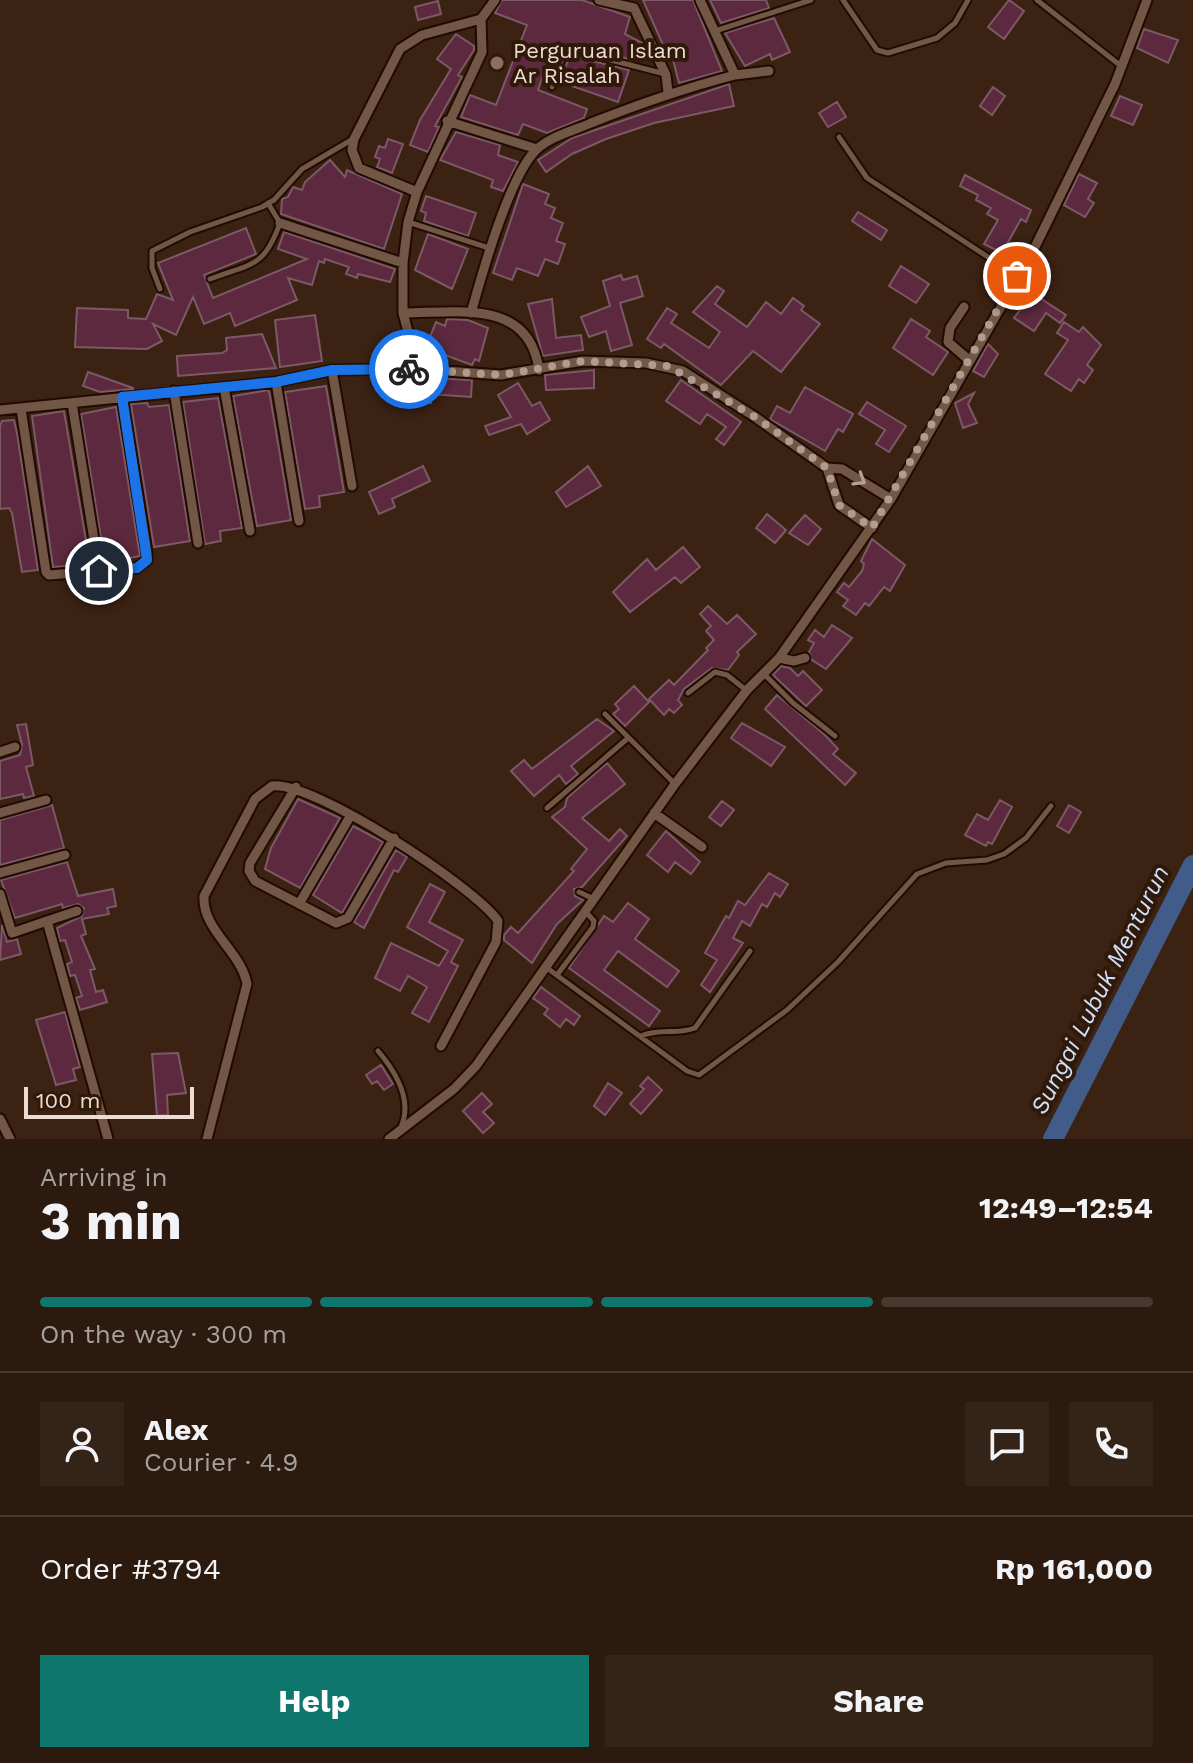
<!DOCTYPE html>
<meta charset="utf-8">
<style>
body{margin:0;font-family:"Work Sans",sans-serif;background:#342317;color:#f1f3f6;height:100vh;display:flex;flex-direction:column;font-size:30px;white-space:nowrap}
*{box-sizing:border-box;margin:0}
p{font-size:26px;color:#a6a19e}
.icon{flex:none;width:44px;height:44px;fill:none;stroke:currentColor;stroke-width:2;stroke-linecap:round;stroke-linejoin:round}
.map{position:relative;height:1139px;overflow:hidden}
.details{display:flex;flex-direction:column;background:#2c1a0e;flex:1}
.details>*{flex:none}
.scale{position:absolute;left:24px;bottom:20px;width:170px;box-sizing:border-box;padding-left:8px;border:4px solid #eddcd3;border-top:0;font-size:22px;line-height:28px;white-space:nowrap;color:#eddcd3;-webkit-text-stroke:6px #301909;paint-order:stroke}
.pin{position:absolute;display:grid;place-items:center;width:68px;height:68px;color:#fff;margin:-34px;border:4px solid #fff;border-radius:50%;box-shadow:0 2px 8px #0007}
.courier{position:absolute;display:grid;place-items:center;width:80px;height:80px;margin:-40px;border:6px solid #1a73e8;border-radius:50%;background:#fff;color:#222;box-shadow:0 2px 10px #0007}
.overview em{font-style:normal;font-weight:700}
.overview div{display:flex;flex-direction:column-reverse}
.overview{display:flex;align-items:center;justify-content:space-between;height:136px;padding:0 40px}
h1{font-size:52px;font-weight:700;line-height:60px}
.bar{display:grid;grid-template-columns:repeat(4,1fr);gap:12px 8px;align-content:center;height:96px;padding:0 40px}
.bar i{height:10px;border-radius:6px;background:#48382e}
.bar .active{background:#0f766e}
.bar p{grid-column:span 4}
.line{display:flex;align-items:center;gap:20px;padding:0 40px;border-top:2px solid #48382e}
.line div{flex:1}
.round{display:grid;place-items:center;flex:none;width:84px;height:84px;border-radius:0px;background:#342317}
.primary-button{display:flex;gap:16px;margin-top:auto;padding:16px 40px}
.primary-button a{flex:1;height:92px;border-radius:0px;background:#0f766e;color:#fff;font-size:32px;font-weight:700;line-height:92px;text-align:center}
.primary-button a+a{background:#342317;color:#f1f3f6}
.map>svg:first-child{display:block}
</style>
<div class="map">
<svg width="1193" height="1139" viewBox="0 0 1193 1139">
<rect width="100%" height="100%" fill="#3b2213"/>
<g fill="none" stroke-linecap="round" stroke-linejoin="round">
<path stroke="#415c88" stroke-width="20" d="M1053 1139 1193 865"/>
</g>
<path fill="#5c293f" stroke="#7b5a66" stroke-width="2" d="M502 0H582L630 17 625 34 642 43 633 60 573 45 560 51 549 78 543 76 538 90 587 109 584 118 547 133 523 124 518 135 461 117 470 95 496 105 527 25 495 13Z
M643 0H693L722 71 679 83 671 52 667 54Z
M710 0H766L769 8 721 23Z
M1009 0 1024 11 1004 39 988 27Z
M438 1 441 14 418 20 415 7Z
M774 18 790 52 772 60 770 54 745 66 725 33Z
M1144 29 1178 40 1168 63 1137 48Z
M456 34 474 46V50L458 75 462 77 435 126 439 127 428 152 410 145 420 120 451 69 437 59Z
M573 56 629 70 618 102 560 82 568 60Z
M729 84 734 106 654 123 606 139 572 154 546 172 538 160 572 138Z
M993 87 1005 96 992 115 980 106Z
M1120 96 1142 105 1133 125 1111 116Z
M837 102 846 117 828 127 819 113Z
M456 132 500 145 498 155 518 162 503 191 491 187 493 180 440 160Z
M388 139 403 144 392 173 377 167 380 159 375 157 379 146 385 148Z
M330 160 345 177 347 170 402 194 384 249 281 214 282 199 288 197 293 187 302 190 305 182Z
M1079 174 1097 183 1088 199 1094 203 1085 217 1064 205Z
M965 175 1031 210 1026 222 1021 219 1002 253 984 244 998 220 987 214 991 208 976 200 978 195 960 186Z
M523 184 549 194 545 204 555 208 551 218 563 223 556 241 565 244 558 264 545 259 538 276 517 268 512 280 493 273Z
M426 196 476 213 468 236 424 221 426 213 421 211Z
M858 212 887 230 881 240 852 221Z
M246 228 256 254 204 275 213 298 307 259 278 249 284 232 395 269 390 282 358 274 357 278 346 274 349 267 325 259 324 263 319 261 312 285 288 278 297 300 235 326 230 313 204 324 193 297 176 335 153 324 162 341 147 349 75 347 77 308 128 310V318L146 319 157 294 173 300 158 263Z
M428 234 468 249 452 289 415 270Z
M901 266 929 284 916 303 889 286Z
M621 275 623 280 637 276 643 296 620 303 632 345 611 351 606 331 589 337 581 317 610 306 603 281Z
M717 286 724 291 715 304 747 327 766 302 781 314 793 298 804 306 801 310 820 324 781 372 753 351 721 385 664 344 661 348 647 339 667 308 677 314 671 323 709 348 720 332 693 312Z
M1026 289 1066 315 1060 323 1046 313 1034 331 1014 318 1020 310 1014 306Z
M552 299 556 338 581 335 583 350 543 356 528 304Z
M315 315 322 361 280 367 275 320Z
M447 319 468 320 488 328 479 361 475 359 472 365 434 351 435 348 427 344 436 322 445 326Z
M911 319 930 331 926 337 948 352 933 375 893 348Z
M1064 322 1079 332 1083 327 1101 345 1087 365 1093 370 1084 383 1079 379 1071 391 1045 374 1068 340 1057 333Z
M262 334 276 368 178 376 177 356 222 353 227 350 226 338Z
M988 344 998 354 984 377 973 371Z
M594 370V388L546 390 545 375Z
M88 372 133 388V389L100 392 83 386Z
M433 378 472 380 471 397 430 394 431 403 416 404 414 380Z
M681 380 741 422 724 445 716 439 726 427 707 414 700 424 666 401Z
M518 383 532 406 540 402 550 420 527 434 521 424 489 435 485 426 511 417 498 395Z
M326 386 344 492 319 496 320 507 305 509 285 392Z
M805 387 853 414 843 432 838 429 825 451 770 419 777 406 790 413Z
M269 390 291 520 257 526 233 396Z
M974 393 968 404 977 423 963 428 955 403Z
M218 398 242 528 220 531 221 541 205 544 183 402Z
M867 402 906 426 889 452 876 444 885 430 859 414Z
M147 403 149 407 169 405 190 541 154 547 131 404Z
M116 407 140 556 105 563 81 414Z
M64 411 90 564 53 567 32 416Z
M14 420 17 433 38 570 22 572 12 513 9 508 0 509V426L2 421Z
M423 466 430 481 392 499 395 507 379 514 369 492Z
M588 466 601 486 566 507 556 492Z
M767 514 786 530 775 543 756 528Z
M805 515 821 529 808 545 789 533Z
M872 539 905 565 890 591 884 587 869 606 865 603 856 615 843 606 848 600 837 592 844 583 849 587 862 571 864 564 861 561Z
M683 547 700 567 681 583 675 577 630 612 613 592 647 559 656 570Z
M708 606 727 624 737 615 756 634 737 652 739 655 728 670 712 668 684 689 678 700 682 705 674 713 669 709 664 715 649 699 669 680 674 685 708 650 706 648 714 640 706 631 711 626 700 614Z
M832 625 852 638 826 669 812 660 809 652 814 643 808 640 815 630 824 637Z
M781 666 790 668 798 676 803 671 822 690 806 706 773 675Z
M634 686 649 702 625 726 613 714 619 709 615 704Z
M777 695 825 735 838 749 833 754 856 773 845 785 765 709Z
M597 719 614 731 571 766 578 774 566 784 559 775 534 796 511 771 524 760 532 769Z
M742 723 785 747 771 766 731 738Z
M26 724 33 765 26 767 34 796 24 798 23 794 0 799V761L20 755 22 745 17 725Z
M607 763 625 784 582 818 609 841 620 829 627 836 582 887 574 889 575 896 583 900 557 924 532 963 504 940V935L511 927 518 933 574 871 571 869 587 849 552 817 565 807 567 798Z
M298 799 340 818 300 888 265 869 271 848Z
M1000 800 1012 807 992 844 988 842 986 846 965 835 977 814 988 820Z
M722 801 734 810 721 826 709 817Z
M52 805 64 848 0 865V820Z
M1069 805 1081 812 1069 833 1057 826Z
M353 826 383 842 342 913 313 895Z
M666 831 700 862 691 874 675 862 668 872 647 855Z
M396 850 407 857 398 872 394 870 364 928 354 922Z
M67 862 78 896 113 889 116 906 107 908 109 914 82 919 86 934 81 936 95 969 90 970 96 992 103 990 107 1002 80 1010 76 998 82 996 75 975 70 976 67 964 72 962 65 940 60 941 57 928 82 916 84 908 78 904 63 908 62 904 15 918 1 880Z
M769 873 788 884 780 897 775 893 767 907 762 904 750 926 742 921 733 938 743 943 710 992 701 985 717 960 705 953 726 916 729 918 738 901 745 905Z
M430 884 445 892 429 922 463 940 451 962 458 966 429 1022 412 1013 427 987 408 976 400 991 375 978 391 943 439 966 448 951 407 927Z
M628 903 649 919 635 939 679 971 667 987 618 951 604 970 660 1011 649 1026 569 968 604 916 613 922Z
M2 925 7 942 17 939 21 954 0 960Z
M541 987 580 1016 574 1025 566 1019 560 1027 544 1014 548 1009 533 998Z
M65 1012 80 1067 73 1069 76 1080 56 1085 36 1020Z
M178 1053 186 1093 167 1095 168 1115 157 1116 152 1054Z
M381 1065 393 1084 384 1090 377 1081 372 1084 366 1075Z
M648 1077 662 1090 641 1114 630 1104 644 1089 640 1086Z
M608 1083 622 1093 605 1115 594 1106Z
M482 1093 492 1104 483 1112 494 1123 483 1133 463 1111Z"/>
<g fill="none" stroke-linecap="round" stroke-linejoin="round">
<g stroke="#210b00" stroke-width="9">
<path id="lane" d="M843 0 877 50 888 53 937 38 955 23 968 0
M1037 0 1121 66
M715 31 811 0
M552 87 563 56 572 50 665 74
M839 137 867 178 1017 276
M408 222 489 248
M210 279C252 263 264 268 280 223L268 203
M160 289 152 268V251L190 232 262 207 274 200 302 169 353 139
M764 674 793 703 835 736
M688 693 715 672 727 675 746 690
M605 714 674 783
M547 808 627 739
M579 892 594 899
M547 968 687 1071 699 1075 787 1010 838 962 917 874 946 863 987 860 1004 854 1026 838 1051 806
M557 975 593 927 594 921 586 912
M641 1036C659 1028 677 1035 695 1028L750 951
M378 1051C395 1071 413 1100 401 1127"/>
</g>
<g stroke="#210b00" stroke-width="13">
<path id="street" d="M599 0 634 8 666 75 668 92
M735 75 769 71
M447 121 537 149
M417 192 359 168 352 150 354 139 400 49 422 35 481 19 495 0
M280 223 403 263 408 222 417 192 482 52 481 19
M403 263V313L418 369
M964 307 950 328 948 342 970 361
M403 313C458 313 529 298 539 370
M471 313C482 274 509 177 536 150 551 136 573 131 591 123 639 104 685 88 735 75L700 0
M332 370 352 486
M276 382 299 521
M224 387 250 531
M174 391 198 543
M72 403 99 571
M21 409 46 572 49 575 137 568 147 560V553L122 397
M0 410 276 382 332 370 418 369 501 375 583 361 646 363 683 371 755 417 827 468 842 469 891 499
M827 468 839 505 872 528
M779 658 794 661 805 658
M0 752 15 747
M296 787 250 863 249 871 255 881 336 923 348 918 394 838
M0 813 46 800
M654 813 702 847
M0 873 65 855
M0 894 12 933 47 921 108 1139
M299 904 351 815
M47 921 77 911
M0 1119 10 1139
M207 1139 247 984C241 951 202 930 204 896L255 799 272 786C312 780 475 887 498 921L496 942 441 1046
M389 1139 454 1089 476 1066 675 784 747 690 779 658 891 499 1034 249 1115 84 1147 0"/>
</g>
<use href="#lane" stroke="#725646" stroke-width="5"/>
<use href="#street" stroke="#725646" stroke-width="9"/>
</g>
<defs><path id="oneway-chevron" d="M-2-3.5L2.5 0L-2 3.5" fill="none" stroke-width="1.6" stroke-linecap="round" stroke-linejoin="round" transform="scale(2)"/></defs>
<use stroke="#b6a094" href="#oneway-chevron" transform="translate(860 480) rotate(31)"/>
<g fill="none" stroke-linecap="round" stroke-linejoin="round">
<path stroke="#af9b90" stroke-width="8" stroke-dasharray="0 14.4" d="M409 369 501 375 583 361 668 366 755 417 827 468 839 505 872 528 1017 276"/>
<path stroke="#1a73e8" stroke-width="10" d="M99 571 137 568 147 560 122 397 276 382 332 370 409 369"/>
</g>
<circle fill="#8d6e63" stroke="#301909" stroke-width="3" cx="497" cy="63" r="8"/>
<g text-anchor="middle" stroke-width="8" stroke-linejoin="round" paint-order="stroke">
<g font-size="22" fill="#eddcd3" stroke="#301909" text-anchor="start">
<text x="513" y="58">Perguruan Islam<tspan x="513" dy="25">Ar Risalah</tspan></text>
</g>
<g font-size="24" font-style="italic" fill="#cee0fc" stroke="#301909">
<text transform="translate(1100 990) rotate(-63)" y="8">Sungai Lubuk Menturun</text>
</g>
</g>
</svg>
<div class="scale">100 m</div>
<div class="pin" style="left:1017px;top:276px;background:#ea580c"><svg class="icon" aria-label="bag" viewBox="0 0 24 24"><path d="M5 8h14l-1 12H6zM9 8a3 3 0 0 1 6 0"/></svg></div>
<div class="pin" style="left:99px;top:571px;background:#1f2937"><svg class="icon" aria-label="home" viewBox="0 0 24 24"><path d="M3 11l9-7 9 7M6 9v11h12V9"/></svg></div>
<div class="courier" style="left:409px;top:369px"><svg class="icon" aria-label="bike" viewBox="0 0 24 24"><circle cx="6" cy="16" r="4"/><circle cx="18" cy="16" r="4"/><path d="M6 16l4-8h5l3 8M10 8l3 8H6M13 5h3"/></svg></div>
</div>
<section class="details">
<div class="overview"><div><h1>3 min</h1><p>Arriving in</p></div><em>12:49–12:54</em></div>
<div class="bar"><i class="active"></i><i class="active"></i><i class="active"></i><i></i><p>On the way · 300 m</p></div>
<div class="line" style="height:144px"><a class="round"><svg class="icon" aria-label="person" viewBox="0 0 24 24"><circle cx="12" cy="8" r="4"/><path d="M4 21q1-7 8-7t8 7"/></svg></a><div><b>Alex</b><p>Courier · 4.9</p></div><a class="round"><svg class="icon" aria-label="chat" viewBox="0 0 24 24"><path d="M4 5h16v11H9l-5 4z"/></svg></a><a class="round"><svg class="icon" aria-label="phone" viewBox="0 0 24 24"><path d="M5 4h4l2 5-3 2q2 4 5 5l2-3 5 2v4C11 20 4 13 5 4z"/></svg></a></div>
<div class="line" style="height:104px"><div>Order #3794</div><b>Rp 161,000</b></div>
<div class="primary-button"><a>Help</a><a>Share</a></div>
</section>
